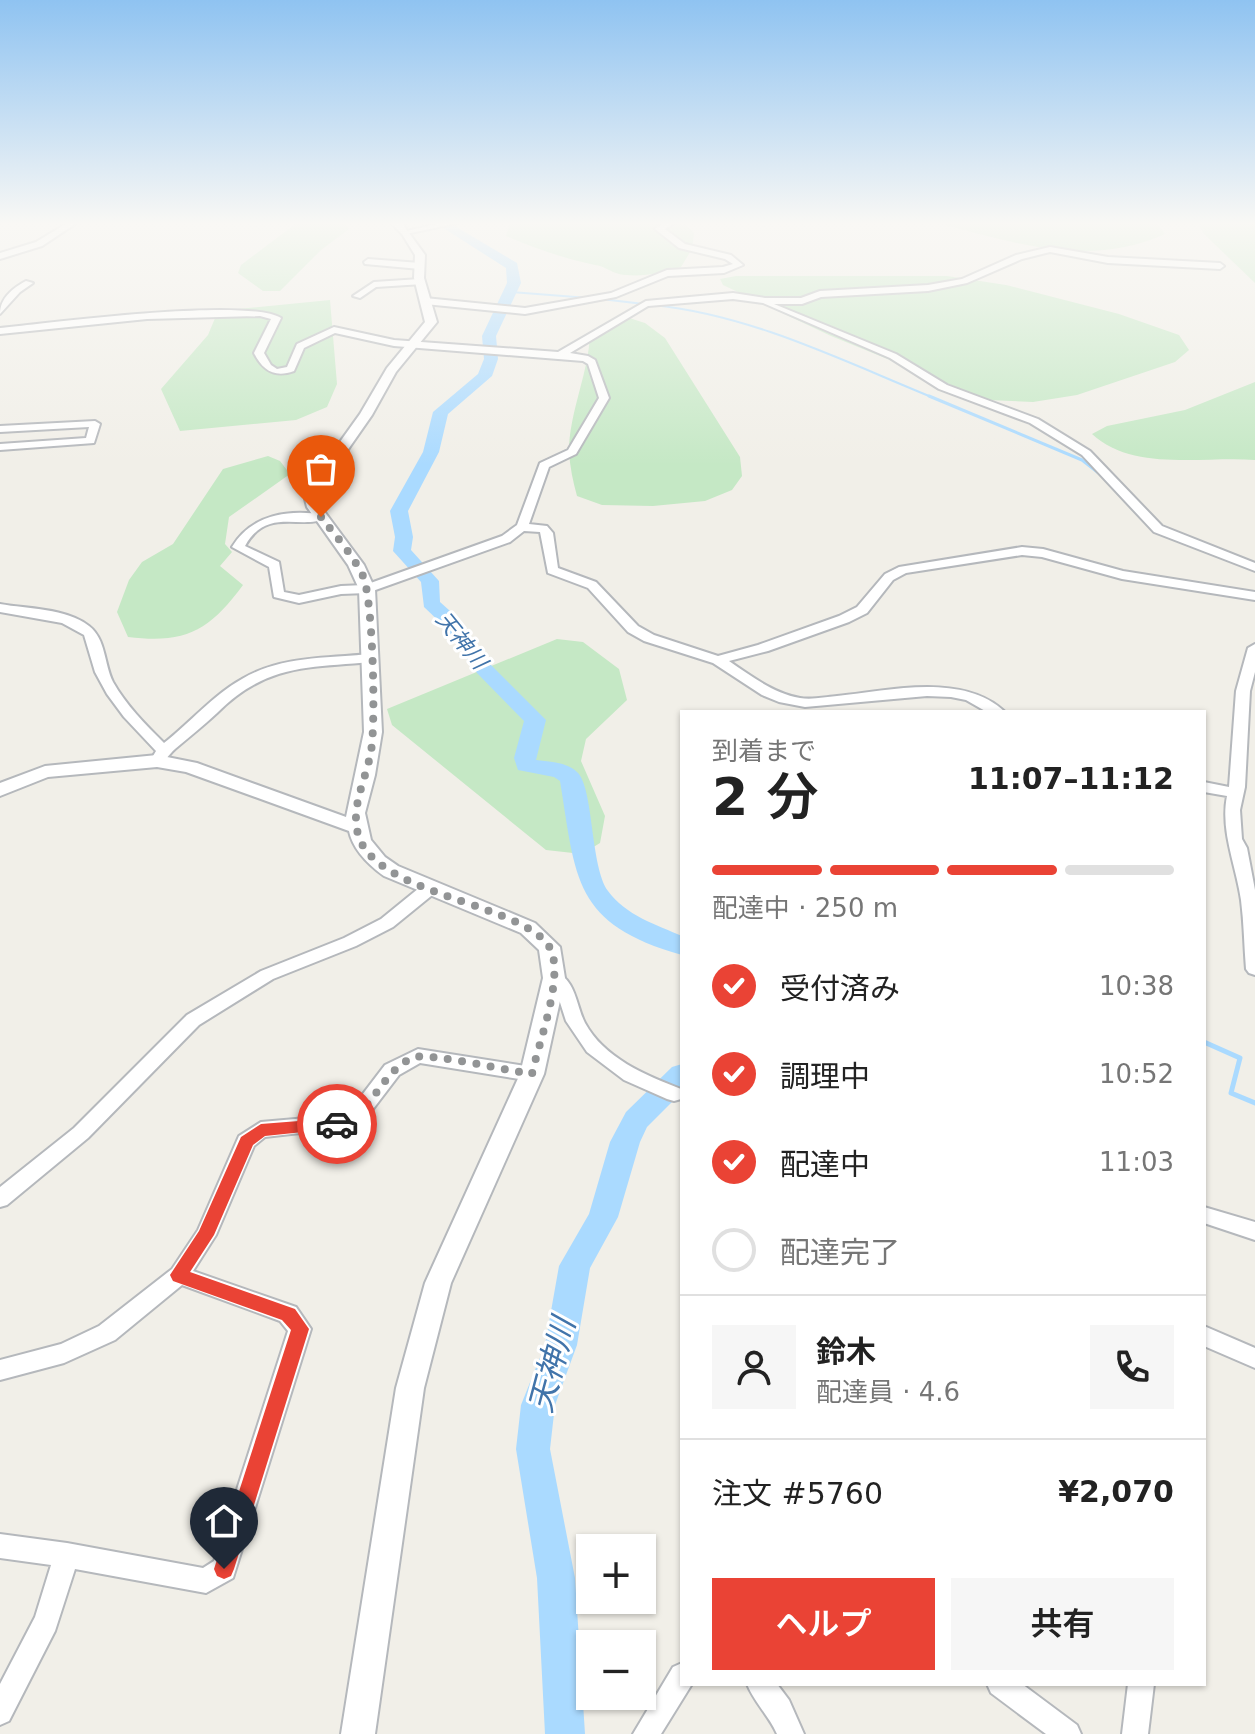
<!DOCTYPE html>
<html lang="ja">
<meta charset="utf-8">
<style>
body{margin:0;font-family:"DejaVu Sans","Noto Sans JP",sans-serif;background:#f6f6f6;color:#222;height:100vh;display:flex;flex-direction:column;font-size:30px;white-space:nowrap}
*{box-sizing:border-box;margin:0}
p{font-size:26px;color:#767676}
.icon{flex:none;width:44px;height:44px;fill:none;stroke:currentColor;stroke-width:2;stroke-linecap:round;stroke-linejoin:round}
.map{position:relative;flex:1;overflow:hidden}
.side{position:absolute;left:680px;top:710px;width:526px;height:976px;display:flex;flex-direction:column;background:#fff;border-radius:0px;box-shadow:0 2px 6px #0004}
.side>*{flex:none}
.controls{position:absolute;left:576px;top:1534px;display:grid;gap:16px}
.controls a{display:grid;place-items:center;width:80px;height:80px;border-radius:0px;background:#fff;box-shadow:0 2px 6px #0004;font-size:40px}
.pin{position:absolute;display:grid;place-items:center;width:68px;height:68px;color:#fff;margin:-82px -34px;border-radius:50% 50% 50% 0;rotate:-45deg;box-shadow:0 0 8px #0007}
.pin .icon{rotate:45deg}
.courier{position:absolute;display:grid;place-items:center;width:80px;height:80px;margin:-40px;border:6px solid #ea4335;border-radius:50%;background:#fff;color:#222;box-shadow:0 2px 10px #0007}
.summary em{font-style:normal;font-weight:600}
.summary div{display:flex;flex-direction:column-reverse}
.summary{display:flex;align-items:center;justify-content:space-between;height:136px;padding:0 32px}
h1{font-size:52px;font-weight:600;line-height:60px}
.bar{display:grid;grid-template-columns:repeat(4,1fr);gap:12px 8px;align-content:center;height:96px;padding:0 32px}
.bar i{height:10px;border-radius:6px;background:#e0e0e0}
.bar .current{background:#ea4335}
.bar p{grid-column:span 4}
.line{display:flex;align-items:center;gap:20px;padding:0 32px;border-top:2px solid #e0e0e0}
.line div{flex:1}
.round{display:grid;place-items:center;flex:none;width:84px;height:84px;border-radius:0px;background:#f6f6f6}
ol{padding:0 32px;list-style:none}
li{display:flex;align-items:center;gap:24px;height:88px}
li p{margin-inline-start:auto}
li .icon{padding:8px;border-radius:50%;background:#ea4335;color:#fff;stroke-width:4}
li:last-child{color:#767676}
li i{width:44px;height:44px;border:4px solid #e0e0e0;border-radius:50%}
.button{display:flex;gap:16px;margin-top:auto;padding:16px 32px}
.button a{flex:1;height:92px;border-radius:0px;background:#ea4335;color:#fff;font-size:32px;font-weight:600;line-height:92px;text-align:center}
.button a+a{background:#f6f6f6;color:#222}
.map>svg:first-child{display:block}
</style>
<div class="map">
<svg width="1255" height="1734" viewBox="0 0 1255 1734">
<rect width="100%" height="100%" fill="#f1efe8"/>
<path fill="#c5e8c5" d="M298 222H344L349 229 321 250 280 291H263L238 273 241 265Z
M510 222H668L686 225 694 233 692 249 681 267C661 273 640 278 619 274 611 272 604 266 595 265 563 258 536 249 506 236Z
M934 222H1156L1165 234C1088 269 1011 242 934 222Z
M1197 222H1255V283L1203 233Z
M736 276H947L1006 285 1119 314 1179 335 1189 350 1175 362 1077 395 1033 402 988 400 831 336 723 285 720 279Z
M330 300 337 384 327 407 296 420 180 431 161 389 208 335 218 311Z
M626 317 645 323 665 338 740 457 742 476 732 490 705 501 653 506 602 505 577 496C573 482 570 467 569 452 569 412 589 373 590 333Z
M1255 382V460C1203 456 1133 472 1092 434L1107 426 1185 410Z
M268 456 280 461 290 474 229 517 225 544 232 552 220 566 243 585C209 631 186 644 128 637L117 612 129 580 142 562 173 544 223 469Z
M557 639 583 642 619 669 627 700 586 739 581 761 605 816 600 843 582 854 546 850 392 725 387 709Z"/>
<g fill="none" stroke-linecap="round" stroke-linejoin="round">
<path stroke="#aadaff" stroke-width="2" d="M511 292 589 298
M601 299 644 304
M653 305C752 315 843 361 934 398"/>
<path stroke="#aadaff" stroke-width="3" d="M929 396 1082 460 1105 478"/>
<path stroke="#aadaff" stroke-width="5" d="M674 942 682 943
M1204 1042 1240 1058 1231 1093 1255 1103"/>
<path fill="#aadaff" fill-rule="evenodd" d="M434 222H448L517 263 521 283 496 336 498 359 492 376 448 414 439 452 408 511 413 537 411 550 439 581 440 602 459 619 491 665 546 720 536 760C550 762 567 762 577 772 594 787 590 866 608 891 625 915 657 925 682 936V955C573 924 576 879 560 781L554 777 518 770 514 758 524 721 477 673 445 627 424 607 421 582 393 551 395 537 390 511 423 452 433 412 478 374 484 359 482 336 507 283 506 268Z
M682 1064V1092L647 1127 640 1142 618 1217 590 1268 577 1345 555 1405 550 1449 575 1578 585 1734H545L537 1578 516 1449 521 1405 545 1345 559 1266 589 1214 610 1142 626 1112 672 1067Z"/>
<g stroke="#b5b8bc" stroke-width="4">
<path id="minor" d="M69 222H78L42 246 0 259V253L36 242Z
M446 222H462L406 234 402 232Z
M666 222H676L665 229 685 244 731 255 743 265 724 273 668 276 616 297 525 314 425 304 421 301 425 298 525 308 611 293 667 270 723 267 733 264 725 259 679 248 655 229Z
M1050 247 1108 257 1220 263 1224 266 1220 269 1108 263 1050 252 1022 259 967 283 928 291 821 297 802 304H774L896 354 947 385 1038 419 1090 451 1162 526 1255 563V571L1154 532 1082 455 1030 423 939 389 890 358 763 303 733 299 648 306 570 353 588 356 595 360 609 398 576 454 549 467 529 524 547 526 553 533 558 568 596 582 638 626 654 635 718 656 758 645 839 616 857 607 885 574 899 567 1022 547 1043 549 1123 571 1255 592V600L1122 579 1042 557 1022 555 906 573 893 580 867 613 849 622 768 651 729 661C751 676 773 693 800 698 812 700 825 697 837 696 888 691 963 672 1005 712H987L966 700 951 697 927 696 805 707 779 702 762 695 713 663 644 641 628 632 588 588 548 573 540 532 524 531 510 542 367 593 341 594 299 603 274 597 269 567 232 547C252 514 289 509 325 515L327 517C303 532 268 505 245 546L279 562 284 592 299 595 341 586 365 585 502 536 517 525 540 463 568 450 599 398 588 364 583 361 394 346 335 333 304 348 294 371C275 378 263 371 254 353L271 319 260 316 147 319 0 334V328C49 323 247 297 281 318L264 353 271 365 277 369 287 367 297 344 334 327 394 340 558 352 646 301 733 293 765 298H801L820 291 928 285 962 279 1016 255Z
M368 259 420 263 424 266 420 269 365 264 364 262Z
M420 279 424 282 423 284 376 287 360 298 353 296 374 282Z
M26 281 33 283 20 292 0 314C0 298 13 288 26 281Z
M95 421 100 424 94 443 0 450V444L86 438 89 427 0 432V426Z
M0 604C28 609 66 608 89 626 106 639 104 664 113 682 126 705 145 724 164 743 190 723 213 695 242 679 280 656 328 658 371 654L378 658 371 662C307 668 266 664 217 713 203 726 189 737 175 749 168 755 165 763 157 765L150 761 156 751 124 717 107 694 95 672 84 635 62 623 0 612Z
M1255 644V672L1250 691 1245 787 1240 810 1242 839 1247 848 1255 890V975L1249 973 1246 969C1244 946 1244 923 1241 900 1236 865 1220 831 1227 796L1204 792V782L1229 787 1236 691 1248 648Z
M430 883 438 888 436 892 393 927 356 946 273 979 199 1025 88 1138 7 1205 0 1207V1187L74 1128 187 1015 261 971 344 938 381 919 424 884Z
M554 972C576 978 576 1006 585 1023 604 1058 645 1075 681 1089V1099L674 1101 667 1099 624 1080 587 1052 566 1021 557 993 545 978 548 974Z
M418 1049 532 1067 539 1069 541 1074 539 1079 532 1081 420 1063 399 1075 370 1113 353 1127 265 1137 254 1146 216 1235 193 1271 296 1307 311 1329 233 1578 206 1593 75 1569 55 1631 9 1721 0 1725V1684L35 1617 51 1565 0 1558V1534L67 1543 203 1568 214 1561 288 1331 280 1321 182 1285 115 1340 64 1363 0 1380V1360L61 1344 99 1326 172 1269 198 1230 239 1136 261 1122 341 1115 356 1103 385 1065Z
M1204 1207 1255 1222V1240L1204 1223Z
M1204 1326 1255 1348V1368L1204 1346Z
M682 1663V1684H692L661 1734H633L673 1667Z
M747 1684H777L789 1700 804 1734H777C769 1716 754 1702 747 1684Z
M987 1684H1022L1077 1725 1081 1734H1046L991 1693Z
M1128 1684H1154L1148 1734H1122Z"/>
</g>
<g stroke="#b5b8bc" stroke-width="4">
<path id="tertiary" d="M390 222H401L425 255 424 278 437 322 396 372 372 415 326 481 319 499 321 507 364 565 375 589 382 732 375 775 365 813 371 840 385 857 398 866 535 923 560 947 565 978 544 1074 451 1283 424 1388 375 1734H341L396 1388 425 1283 520 1074 543 978 539 950 521 933 384 876C369 865 353 850 349 831L186 772 157 767 48 777 0 796V783L45 766 157 755 197 763 346 817 364 732 359 589 348 565 307 507 305 499 312 481 360 414 387 368 425 322 414 278 415 255 402 234Z"/>
</g>
<use href="#minor" fill="#fff" fill-rule="evenodd"/>
<use href="#tertiary" fill="#fff" fill-rule="evenodd"/>
</g>
<linearGradient id="sky" x2="0" y2="1"><stop stop-color="#8fc3f1"/><stop offset="0.48" stop-color="#f9f8f5"/><stop offset="1" stop-color="#f9f8f5" stop-opacity="0"/></linearGradient>
<rect width="1255" height="465" fill="url(#sky)"/>
<path fill="#ea4335" d="M337 1118 342 1119V1128L265 1136 253 1145 214 1235 190 1272 295 1309 309 1329 234 1569 231 1576 224 1579 217 1576 214 1569 291 1330 282 1320 173 1281 170 1275 199 1231 241 1137 261 1124Z"/>
<g fill="none" stroke-linecap="round" stroke-linejoin="round">
<path stroke="#929495" stroke-width="8" stroke-dasharray="0 14.4" d="M321 517C335 535 353 555 363 576 373 599 376 724 371 751 366 781 348 810 360 840 386 900 542 905 553 956 560 988 539 1042 532 1074 511 1071 429 1053 415 1057 381 1069 371 1119 337 1124"/>
</g>
<g text-anchor="middle" stroke-width="6" stroke-linejoin="round" paint-order="stroke">
<g font-size="22" font-style="italic" fill="#4174aa" stroke="#fff">
<text transform="translate(462 640) rotate(51)" y="8">天神川</text>
</g>
<g font-size="32" font-style="italic" fill="#4174aa" stroke="#fff">
<text transform="translate(552 1365) rotate(-75)" y="11">天神川</text>
</g>
</g>
</svg>
<div class="controls">
<a>+</a>
<a>−</a>
</div>
<div class="pin" style="left:321px;top:517px;background:#ea580c"><svg class="icon" aria-label="bag" viewBox="0 0 24 24"><path d="M5 8h14l-1 12H6zM9 8a3 3 0 0 1 6 0"/></svg></div>
<div class="pin" style="left:224px;top:1569px;background:#1f2937"><svg class="icon" aria-label="home" viewBox="0 0 24 24"><path d="M3 11l9-7 9 7M6 9v11h12V9"/></svg></div>
<div class="courier" style="left:337px;top:1124px"><svg class="icon" aria-label="car" viewBox="0 0 24 24"><path d="M5 17H2v-5l4-1 3-4h7l3 4 3 1v5h-3M9 17h6M6 11h13"/><circle cx="7" cy="17" r="2"/><circle cx="17" cy="17" r="2"/></svg></div>
<section class="side">
<div class="summary"><div><h1>2 分</h1><p>到着まで</p></div><em>11:07–11:12</em></div>
<div class="bar"><i class="current"></i><i class="current"></i><i class="current"></i><i></i><p>配達中 · 250 m</p></div>
<ol>
<li><svg class="icon" aria-label="check" viewBox="0 0 24 24"><path d="M5 12l5 5 9-10"/></svg>受付済み<p>10:38</p></li>
<li><svg class="icon" aria-label="check" viewBox="0 0 24 24"><path d="M5 12l5 5 9-10"/></svg>調理中<p>10:52</p></li>
<li><svg class="icon" aria-label="check" viewBox="0 0 24 24"><path d="M5 12l5 5 9-10"/></svg>配達中<p>11:03</p></li>
<li><i></i>配達完了</li>
</ol>
<div class="line" style="height:144px"><a class="round"><svg class="icon" aria-label="person" viewBox="0 0 24 24"><circle cx="12" cy="8" r="4"/><path d="M4 21q1-7 8-7t8 7"/></svg></a><div><b>鈴木</b><p>配達員 · 4.6</p></div><a class="round"><svg class="icon" aria-label="phone" viewBox="0 0 24 24"><path d="M5 4h4l2 5-3 2q2 4 5 5l2-3 5 2v4C11 20 4 13 5 4z"/></svg></a></div>
<div class="line" style="height:104px"><div>注文 #5760</div><b>¥2,070</b></div>
<div class="button"><a>ヘルプ</a><a>共有</a></div>
</section>
</div>
